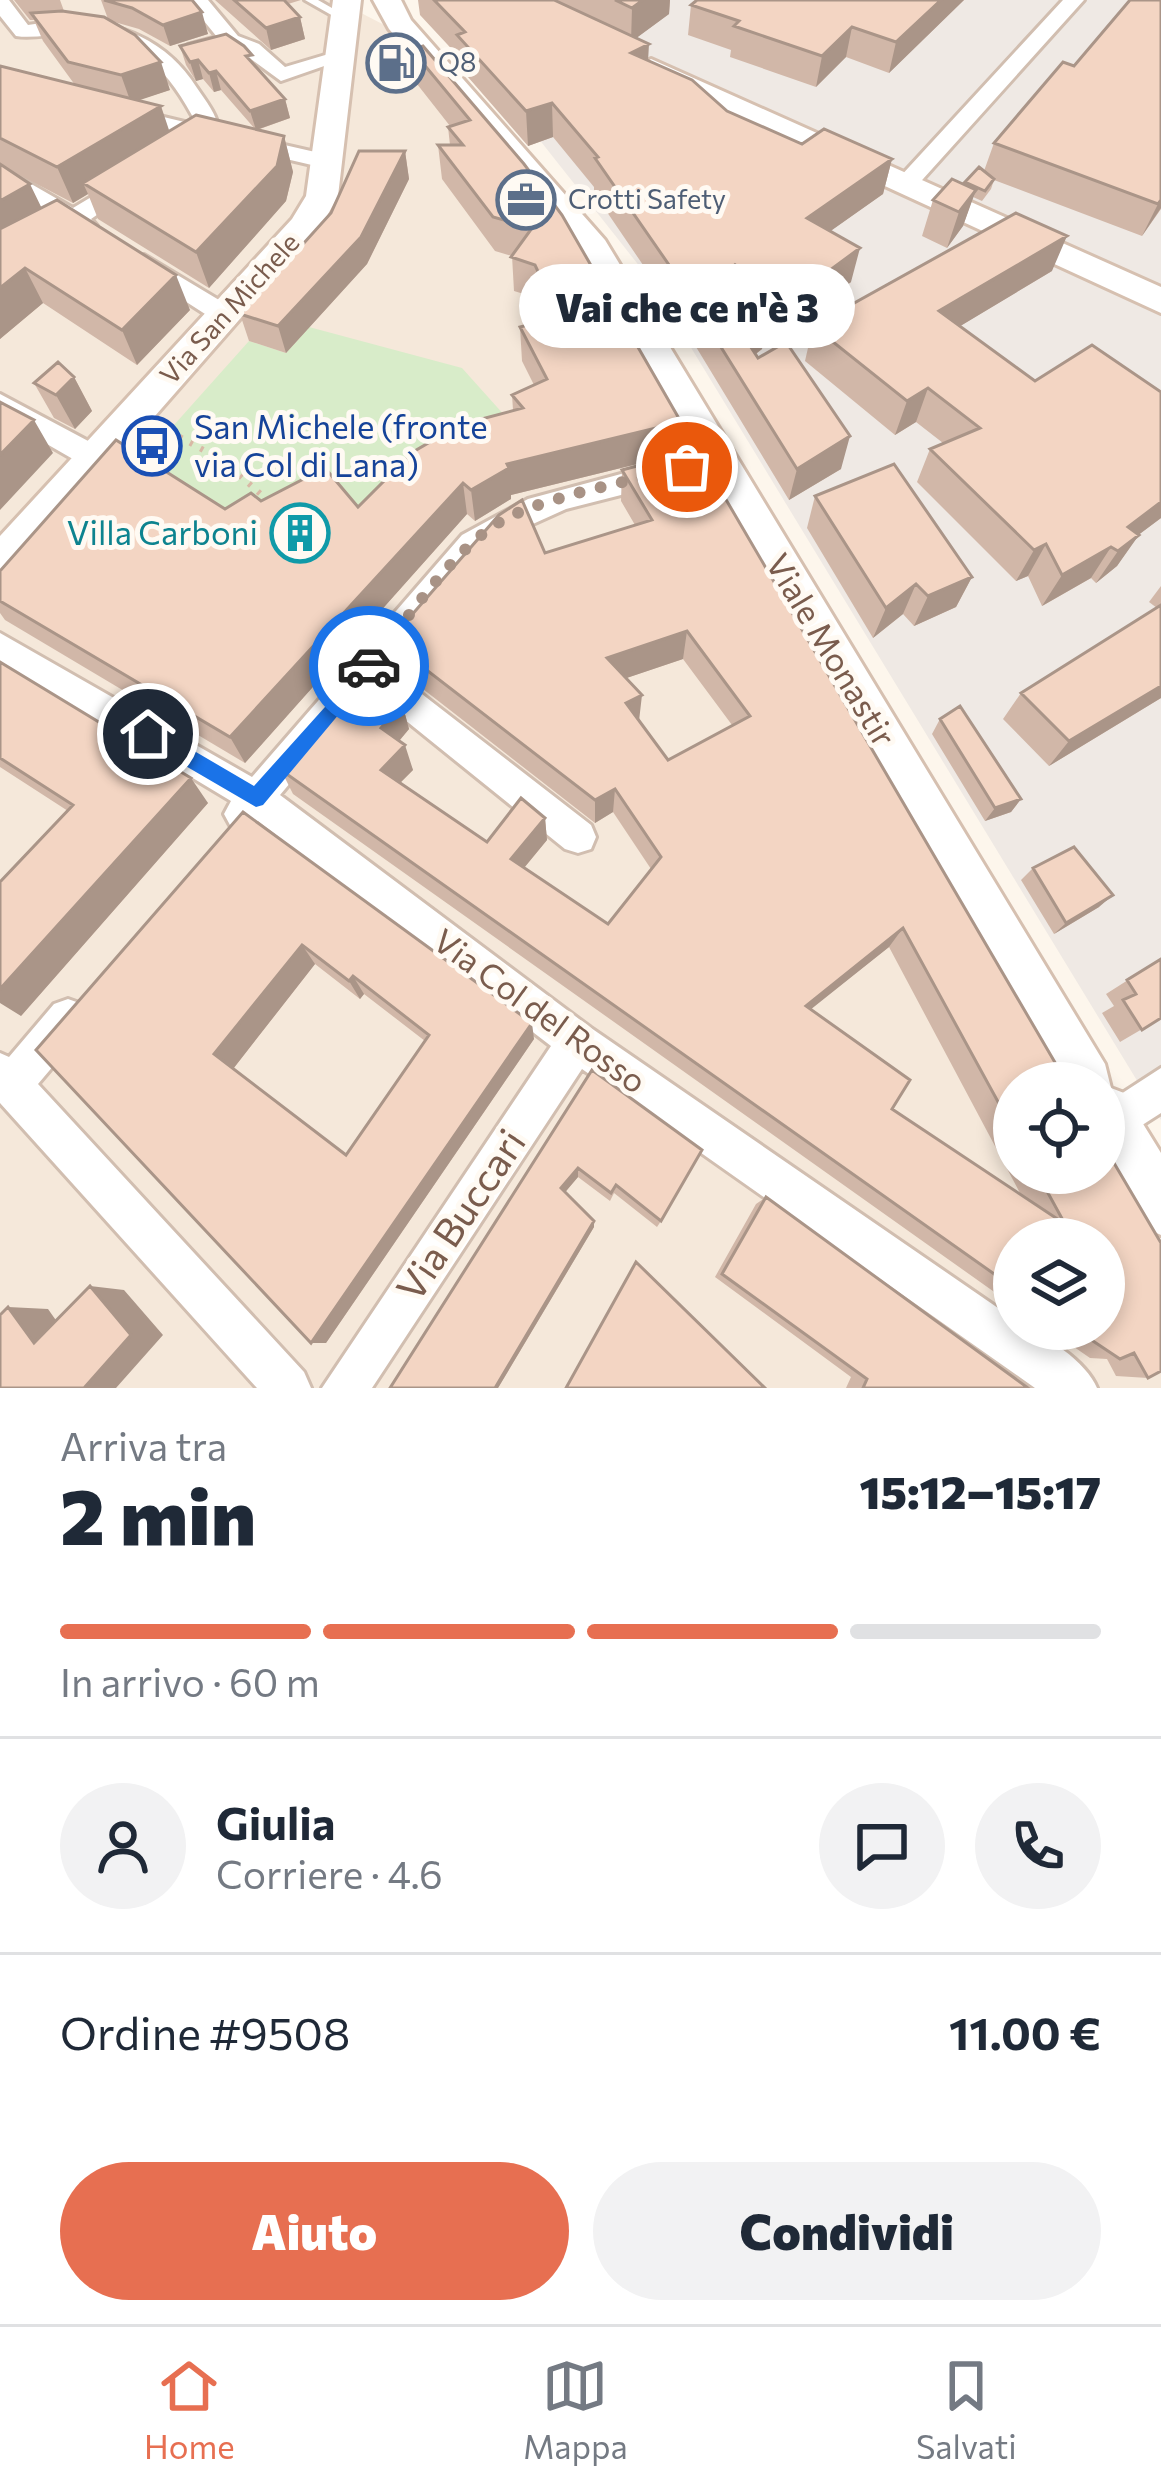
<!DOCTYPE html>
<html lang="it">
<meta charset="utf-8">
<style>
body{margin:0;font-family:Commissioner,sans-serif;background:#f2f2f3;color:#1f2937;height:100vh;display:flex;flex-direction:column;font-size:45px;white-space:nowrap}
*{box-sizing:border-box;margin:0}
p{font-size:39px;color:#747a83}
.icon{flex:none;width:66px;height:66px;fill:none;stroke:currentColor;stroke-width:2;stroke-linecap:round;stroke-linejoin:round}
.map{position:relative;height:1388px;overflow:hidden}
.drawer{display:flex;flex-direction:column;background:#fff;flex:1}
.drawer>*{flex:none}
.buttons{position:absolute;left:993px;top:1062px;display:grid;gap:24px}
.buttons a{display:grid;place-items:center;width:132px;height:132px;border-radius:50%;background:#fff;box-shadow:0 6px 18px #0003;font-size:60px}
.pin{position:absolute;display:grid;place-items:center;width:102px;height:102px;color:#fff;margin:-51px;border:6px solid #fff;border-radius:50%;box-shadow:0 3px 12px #0007}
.courier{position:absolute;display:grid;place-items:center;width:120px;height:120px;margin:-60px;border:9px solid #1a73e8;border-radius:50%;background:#fff;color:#222;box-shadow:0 3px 15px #0007}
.bubble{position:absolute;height:84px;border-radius:42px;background:#fff;box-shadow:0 6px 18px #0003;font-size:39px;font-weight:800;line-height:84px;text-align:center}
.head em{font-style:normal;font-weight:800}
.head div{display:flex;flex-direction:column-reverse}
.head{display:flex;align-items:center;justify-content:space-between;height:204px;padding:0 60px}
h1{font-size:78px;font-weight:800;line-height:90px}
.bar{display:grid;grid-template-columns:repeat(4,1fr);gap:18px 12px;align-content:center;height:144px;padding:0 60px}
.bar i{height:15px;border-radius:9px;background:#e0e1e3}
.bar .on{background:#e76f51}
.bar p{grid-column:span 4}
.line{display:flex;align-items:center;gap:30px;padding:0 60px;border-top:3px solid #e0e1e3}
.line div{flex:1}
.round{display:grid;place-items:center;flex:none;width:126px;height:126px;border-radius:63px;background:#f2f2f3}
.button{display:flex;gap:24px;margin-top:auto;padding:24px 60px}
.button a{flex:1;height:138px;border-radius:72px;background:#e76f51;color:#fff;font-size:48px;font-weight:800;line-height:138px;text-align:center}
.button a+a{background:#f2f2f3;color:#1f2937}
.tabs{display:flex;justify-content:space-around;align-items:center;height:168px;border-top:3px solid #e0e1e3;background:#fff;font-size:33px;color:#747a83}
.tabs a{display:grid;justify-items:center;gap:6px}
.tabs .on{color:#e76f51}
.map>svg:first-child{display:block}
</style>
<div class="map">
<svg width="1161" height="1388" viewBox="0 0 1161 1388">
<rect width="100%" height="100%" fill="#fdf6ec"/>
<path fill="#f5e8da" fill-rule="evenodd" d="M0 0H336L394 30 647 384 1043 1083H1014V1173H1094L1161 1291V1388H0ZM1014 1239H1104V1329H1014Z"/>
<path fill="#efe9e4" d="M429 0H1161V1120L648 277Z"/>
<path fill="#d8ecc9" d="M309 327 462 368 515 427 335 574 132 472 249 341 286 353Z"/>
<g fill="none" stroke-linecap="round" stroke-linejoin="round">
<g stroke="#d1beb0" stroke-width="6">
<path id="lane" d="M305 0H318L351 19 342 21Z
M408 36 417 38 396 52 408 71 434 69 439 72 438 74 401 77 385 51Z"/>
</g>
<g stroke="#d1beb0" stroke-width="6">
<path id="street" d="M0 0H9L28 25C96 14 159 28 197 88 206 101 217 115 219 130L337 157 341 162 329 169 213 142 198 151H182L179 146 190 137 118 120 115 115 126 108 197 125C170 71 137 35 73 34 54 33 34 39 16 36L0 16Z
M187 0H208L238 36 259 44 285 67 342 50 353 56 281 81 236 48 188 53V45L217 37Z
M1063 0H1084L914 189H898V179Z
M0 166 73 208 123 178 131 176 143 183 91 219 97 226 94 231 73 229 0 272V253L56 219 0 183Z
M144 255 234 309 238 315 234 321H216L135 269 131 263Z
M0 394 105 450 109 458 105 466H85L0 417Z
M662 463 672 466 676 474 672 482 566 509 504 537 484 551 387 667 591 825 596 837 591 849 578 853 565 849 368 690 280 795 591 1028 1014 1319V1329C1042 1329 1087 1363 1097 1388H1035L582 1069 372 1388H322L551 1046 258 821 242 830 230 825 224 814 231 801 0 662V633L252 777 462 535 528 499Z
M68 999 82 1004 87 1018 82 1032 38 1084 304 1372 311 1388H257L0 1103V1053L9 1057 54 1004Z
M1161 1068V1113L1111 1145 1104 1143V1105Z"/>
</g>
<g stroke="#d6c0b0" stroke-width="6">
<path id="secondary" d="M333 0H361L338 196 322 225 15 576 0 581V536L292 219 306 196Z
M373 0H401L411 20 605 240 1105 1064 1111 1088 1124 1093 1161 1153V1235L1141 1226 1104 1165V1083H1056L579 254 389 29Z
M651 59 1161 287V313L641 74 636 68Z"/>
</g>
<path stroke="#d9b8a5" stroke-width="6" stroke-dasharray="3 9" stroke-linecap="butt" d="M169 431 223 461 271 503"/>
<use href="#lane" fill="#fff" fill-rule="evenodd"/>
<use href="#street" fill="#fff" fill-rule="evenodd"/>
<use href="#secondary" fill="#fff" fill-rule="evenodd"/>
</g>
<path fill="#d1b7a8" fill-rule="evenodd" d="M14 0H60L64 11 108 19 101 0H192L208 34 170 46 139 29 111 21 170 90 138 100 169 131 255 129 221 90 214 92 203 79 196 81 186 65 180 46 254 65 285 99 290 118 257 130 284 136 293 172 286 201 209 288 98 219 88 194 73 203 4 167 41 208 190 310 137 365 43 303 0 339V66L75 85 43 41 34 20H30Z
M215 0H301L288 4 300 17 305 39 271 50Z
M418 0H670L669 14 636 38 648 61 727 111 802 144 892 159 883 194 830 231 851 282 777 338 766 329 762 349 756 354 841 469 789 500 673 309 594 193V187L553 137 528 146 461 69 460 58 420 15Z
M697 0H964L889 73 846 57 816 87 730 57 731 50 688 35 691 5Z
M1161 0V209L1142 236 994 180 991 189 982 201 973 197 963 226 947 248 922 236 933 200 964 185 984 171 994 143 1074 66Z
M423 46 678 454 511 495V499L475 521 467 514 245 763 5 620 0 613V571L225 509 261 501 358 507 513 410 512 395 534 385 522 361 520 327 547 320 537 298 514 291 512 256 495 251 442 179 438 145H450L448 127 450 126 417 84 412 50Z
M405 151 409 179 367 264 286 353 249 341 240 314Z
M1052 271 960 326 1161 518 1138 535 1117 566 1096 583 1091 578 1042 606 1028 576 1016 581 917 482 930 449 943 443 916 422 895 435 805 361 813 326Z
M74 377 92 411 75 429 54 418 34 383Z
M622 470 1014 1083V1173H1104L1148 1378 1116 1376 1107 1359 1090 1358 1048 1329H1104L1014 1239V1306L293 794 281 770 402 703 409 729 399 741 413 770 400 783 487 842 545 818 547 840 524 868 608 924 651 869 613 812 595 823 396 668 389 641 545 553 635 525 621 501ZM683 659 732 725 668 760 639 721 626 678ZM889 947 1021 1195 892 1109 810 1009Z
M815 496 972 577 956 607 914 626 903 614 873 638 807 528Z
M1161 586V698L1049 766 1003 719 1021 693 1157 608 1149 602Z
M0 662 208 803 21 1016 68 811 0 767Z
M940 719 1021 799 1011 812 985 821 932 734Z
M243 812 534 1039 326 1343H311L36 1050ZM315 964 360 999 364 994 425 1041 346 1155 233 1069Z
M1033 868 1099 907 1054 934 1021 880Z
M1161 959V1018L1120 1042 1102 1013 1114 1006 1106 994Z
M592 1070 661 1221 657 1227 614 1193 610 1201 578 1177 565 1192 594 1227 498 1388H390Z
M766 1197 1028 1388H846L851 1377 715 1277 756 1204Z"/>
<path fill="#aa9588" d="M643 0H670L669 14 631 42 632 8Z
M941 0H964L889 73 896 42Z
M202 12 208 34 170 46 163 25Z
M300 17 305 39 271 50 266 28Z
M852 27 846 57 816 87 822 56Z
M649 44 647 79 631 53Z
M198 60 203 79 196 81 190 62Z
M161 62 170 90 131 103 121 75Z
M216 71 221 90 214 92 209 73Z
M285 99 290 118 256 130 250 111Z
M552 103 553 137 528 146 526 111Z
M161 106 173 142 83 183 88 194 73 203 57 167Z
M284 136 293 172 286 201 209 288 196 252Z
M405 151 409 179 367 264 286 353 278 326Z
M892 159 883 194 801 252 807 218Z
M30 184 47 219 0 248V201Z
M976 190 963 226 947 248 959 212Z
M1161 200V208L1142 236 1158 204Z
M1067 236 1052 271 927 346 939 311Z
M860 248 851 282 777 338 784 304Z
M25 268 43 303 0 339V288Z
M176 275 190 310 137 365 122 330Z
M769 315 762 349 737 368 743 335Z
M74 377 92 411 75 429 56 395Z
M928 388 916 422 895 435 907 401Z
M34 420 53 453 0 510V455Z
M681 422 678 454 511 495V499L475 521 471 490 507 464Z
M850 436 841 469 789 500 797 469Z
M463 483 467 514 245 763 230 737Z
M1161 502V518L1117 551 1128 527Z
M1139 535 1117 566 1096 583 1118 551Z
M1046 544 1028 576 1016 581 1034 550Z
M1111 547 1091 578 1042 606 1062 575Z
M972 577 956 607 914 626 928 596Z
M916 584 903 614 873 638 886 608Z
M687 631 683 659 606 685 607 658Z
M1161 686V698L1049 766 1069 741Z
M642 695 639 721 626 703Z
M402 703 409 729 389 753 381 728Z
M405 745 413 770 389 794 381 770Z
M191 778 208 803 21 1016 0 1003V989Z
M615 789 613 812 595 823V800Z
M1021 799 1011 812 985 821 995 808Z
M545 818 547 840 514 880 511 859Z
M1113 895 1099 907 1054 934 1066 923Z
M903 928 889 947 795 1022 806 1006Z
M302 945 315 964 233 1069 214 1054Z
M353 976 364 994 360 999 349 981Z
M532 1023 534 1039 326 1343H311Z
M578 1168V1177L562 1196 561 1188Z
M594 1221V1227L498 1388H495Z
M90 1286 124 1290 163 1335 116 1388H84Z
M8 1307 48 1309 72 1343H34Z"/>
<path fill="#f3d5c3" stroke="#aa9588" stroke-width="3" fill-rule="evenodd" d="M104 0H192L202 12 163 25 132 8Z
M234 0H284L300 17 266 28Z
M434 0H554L649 44 631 53 692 80 727 111 802 144 824 129 892 159 807 218 860 248 784 304 734 264 769 315 743 335 758 358 786 342 850 436 797 469 676 275 595 158 598 157 552 103 526 111 457 35 465 32Z
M615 0H643L632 8Z
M697 0H941L896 42 852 27 822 56 734 26 739 21 691 5Z
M1130 0H1161V200L1158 204 994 143 1063 62 1074 66Z
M62 11 104 17 135 35 161 62 121 75 68 62 31 13Z
M226 34 244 46 252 55 246 56 285 99 250 111 216 71 209 73 198 60 190 62 180 46Z
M423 46 524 164 562 215 681 422 507 464 509 468 471 490 463 483 230 737 0 601V571L116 440 225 509 251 493 261 501 325 468 358 507 413 452 459 425 523 408 512 395 547 379 520 327 559 317 535 265 511 257 532 228 493 217 438 145H463L448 127 470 120 412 50Z
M0 66 161 106 57 167 0 138Z
M196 115 284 136 277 166 196 252 83 183Z
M359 151H405L361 237 278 326 240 314 331 213Z
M0 164 30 184 0 201Z
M979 167 994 179 985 191 965 182Z
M952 179 976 190 959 212 933 200Z
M57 200 176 275 122 330 25 268 0 288V229Z
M1016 213 1067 236 939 311 1035 381 1092 345 1161 392V502L1128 527 1139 535 1118 551 1111 547 1062 575 1046 544 1034 550 930 449 980 428 928 388 907 401 813 326Z
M58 362 74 377 56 395 34 383Z
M0 402 34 420 0 455Z
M697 450 1067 1083H1014V1131L903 928 806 1006 910 1080 892 1109 1065 1224 1037 1173H1104V1146L1161 1243V1371L1148 1378 1134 1353 1120 1359 1075 1329H1104V1239H1014V1288L281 770 364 673 402 703 381 728 405 745 381 770 487 842 521 798 545 818 511 859 608 924 661 857 615 789 595 800 389 641 499 515 522 500 545 553 652 520 622 470ZM687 631 750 716 668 760 626 703 642 695 607 658Z
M894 464 972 577 928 596 916 584 886 608 815 496Z
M1161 605V686L1069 741 1021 693Z
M0 662 191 778 0 989V882L73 805 0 758Z
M960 706 1021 799 995 808 940 719Z
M243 812 532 1023 311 1343 36 1050ZM302 945 349 981 353 976 429 1035 346 1155 214 1054Z
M1074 847 1113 895 1066 923 1033 868Z
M1161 959V1018L1142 1030 1123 1000 1136 994 1127 980Z
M592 1070 702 1150 661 1221 616 1185 611 1193 578 1168 561 1188 594 1221 495 1388H390Z
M766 1197 1028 1388H863L867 1379 722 1274Z
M636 1262 765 1388H566Z
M90 1286 131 1335 84 1388H0V1315L8 1307 34 1343Z"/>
<path fill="#1a73e8" d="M369 658 375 660V671L263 805 256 807 141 740 138 734 141 728H155L254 786Z"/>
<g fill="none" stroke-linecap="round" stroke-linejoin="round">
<path stroke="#a89285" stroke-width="12" stroke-dasharray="0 21.6" d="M369 666C407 621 444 561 492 527 534 497 635 481 687 467"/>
</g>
<defs>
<g id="fuel-ring" transform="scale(3)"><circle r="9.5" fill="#fffaf3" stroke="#5c6f8a" stroke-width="1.5"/><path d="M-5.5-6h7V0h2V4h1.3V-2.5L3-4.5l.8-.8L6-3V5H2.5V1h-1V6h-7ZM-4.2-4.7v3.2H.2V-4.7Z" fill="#5c6f8a"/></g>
<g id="office-ring" transform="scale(3)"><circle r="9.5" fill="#fffaf3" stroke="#5c6f8a" stroke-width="1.5"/><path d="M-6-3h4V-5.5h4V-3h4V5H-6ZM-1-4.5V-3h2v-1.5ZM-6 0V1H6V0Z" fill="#5c6f8a"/></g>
<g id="bus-ring" transform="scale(3)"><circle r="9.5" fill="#fffaf3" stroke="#1a4fb4" stroke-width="1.5"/><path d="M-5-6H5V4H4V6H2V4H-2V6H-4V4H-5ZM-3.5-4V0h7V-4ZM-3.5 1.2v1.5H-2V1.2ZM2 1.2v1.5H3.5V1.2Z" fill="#1a4fb4"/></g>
<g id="building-ring" transform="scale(3)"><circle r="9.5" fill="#fffaf3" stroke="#0f9aa8" stroke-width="1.5"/><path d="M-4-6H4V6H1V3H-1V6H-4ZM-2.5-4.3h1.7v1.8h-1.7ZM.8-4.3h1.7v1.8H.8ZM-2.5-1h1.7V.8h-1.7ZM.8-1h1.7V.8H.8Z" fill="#0f9aa8"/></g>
</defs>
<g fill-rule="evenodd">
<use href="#fuel-ring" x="396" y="63"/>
<use href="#office-ring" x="526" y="200"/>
<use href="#bus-ring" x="152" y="446"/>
<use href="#building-ring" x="300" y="533"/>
</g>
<g text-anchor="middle" stroke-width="10" stroke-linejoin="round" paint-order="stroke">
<g font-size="27" fill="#4e5e75" stroke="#fffaf3" text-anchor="start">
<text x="438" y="72">Q8</text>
<text x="568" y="209">Crotti Safety</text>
</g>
<g font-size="27" fill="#7a5c4d" stroke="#fffaf3">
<text transform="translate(230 309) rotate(-48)" y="9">Via San Michele</text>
</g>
<g font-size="33" fill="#164399" stroke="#fffaf3" text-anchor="start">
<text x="194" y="439">San Michele (fronte<tspan x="194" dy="38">via Col di Lana)</tspan></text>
</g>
<g font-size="33" fill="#0d838f" stroke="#fffaf3" text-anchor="end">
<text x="258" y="545">Villa Carboni</text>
</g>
<g font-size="33" fill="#7a5c4d" stroke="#fffaf3">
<text transform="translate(831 650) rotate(59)" y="12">Viale Monastir</text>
<text transform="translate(540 1011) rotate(36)" y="12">Via Col del Rosso</text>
</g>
<g font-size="39" fill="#7a5c4d" stroke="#fffaf3">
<text transform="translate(461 1215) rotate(-56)" y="14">Via Buccari</text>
</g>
</g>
</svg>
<div class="buttons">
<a><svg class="icon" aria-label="locate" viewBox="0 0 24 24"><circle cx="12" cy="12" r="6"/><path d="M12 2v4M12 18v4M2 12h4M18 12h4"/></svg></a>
<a><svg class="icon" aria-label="layers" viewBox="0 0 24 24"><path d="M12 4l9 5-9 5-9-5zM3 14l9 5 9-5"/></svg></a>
</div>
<div class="pin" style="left:687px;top:467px;background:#ea580c"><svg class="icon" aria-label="bag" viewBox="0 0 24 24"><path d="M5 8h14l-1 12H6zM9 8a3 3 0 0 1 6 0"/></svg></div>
<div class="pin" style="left:148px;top:734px;background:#1f2937"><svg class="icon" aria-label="home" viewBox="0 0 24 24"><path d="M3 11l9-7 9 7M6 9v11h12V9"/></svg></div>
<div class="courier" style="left:369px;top:666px"><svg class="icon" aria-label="car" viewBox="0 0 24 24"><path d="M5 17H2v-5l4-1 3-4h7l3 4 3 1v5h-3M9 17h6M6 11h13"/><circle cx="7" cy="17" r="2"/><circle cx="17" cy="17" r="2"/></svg></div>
<div class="bubble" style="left:519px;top:264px;width:336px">Vai che ce n'è 3</div>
</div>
<section class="drawer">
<div class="head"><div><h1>2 min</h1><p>Arriva tra</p></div><em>15:12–15:17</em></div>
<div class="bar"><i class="on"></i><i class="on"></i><i class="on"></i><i></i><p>In arrivo · 60 m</p></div>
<div class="line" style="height:216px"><a class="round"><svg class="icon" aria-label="person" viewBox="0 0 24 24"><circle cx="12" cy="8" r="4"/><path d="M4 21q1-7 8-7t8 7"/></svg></a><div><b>Giulia</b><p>Corriere · 4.6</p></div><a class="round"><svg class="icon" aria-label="chat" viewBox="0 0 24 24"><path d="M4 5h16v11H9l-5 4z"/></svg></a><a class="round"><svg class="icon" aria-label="phone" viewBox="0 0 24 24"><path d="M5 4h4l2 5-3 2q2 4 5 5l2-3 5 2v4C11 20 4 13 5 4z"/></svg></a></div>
<div class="line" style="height:156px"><div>Ordine #9508</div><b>11.00 €</b></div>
<div class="button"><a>Aiuto</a><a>Condividi</a></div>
</section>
<nav class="tabs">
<a class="on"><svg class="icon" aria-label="home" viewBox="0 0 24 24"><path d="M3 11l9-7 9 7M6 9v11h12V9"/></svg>Home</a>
<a><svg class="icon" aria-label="map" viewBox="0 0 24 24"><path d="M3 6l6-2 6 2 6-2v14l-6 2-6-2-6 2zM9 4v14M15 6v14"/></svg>Mappa</a>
<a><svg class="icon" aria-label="saved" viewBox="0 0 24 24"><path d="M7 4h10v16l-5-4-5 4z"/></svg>Salvati</a>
</nav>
